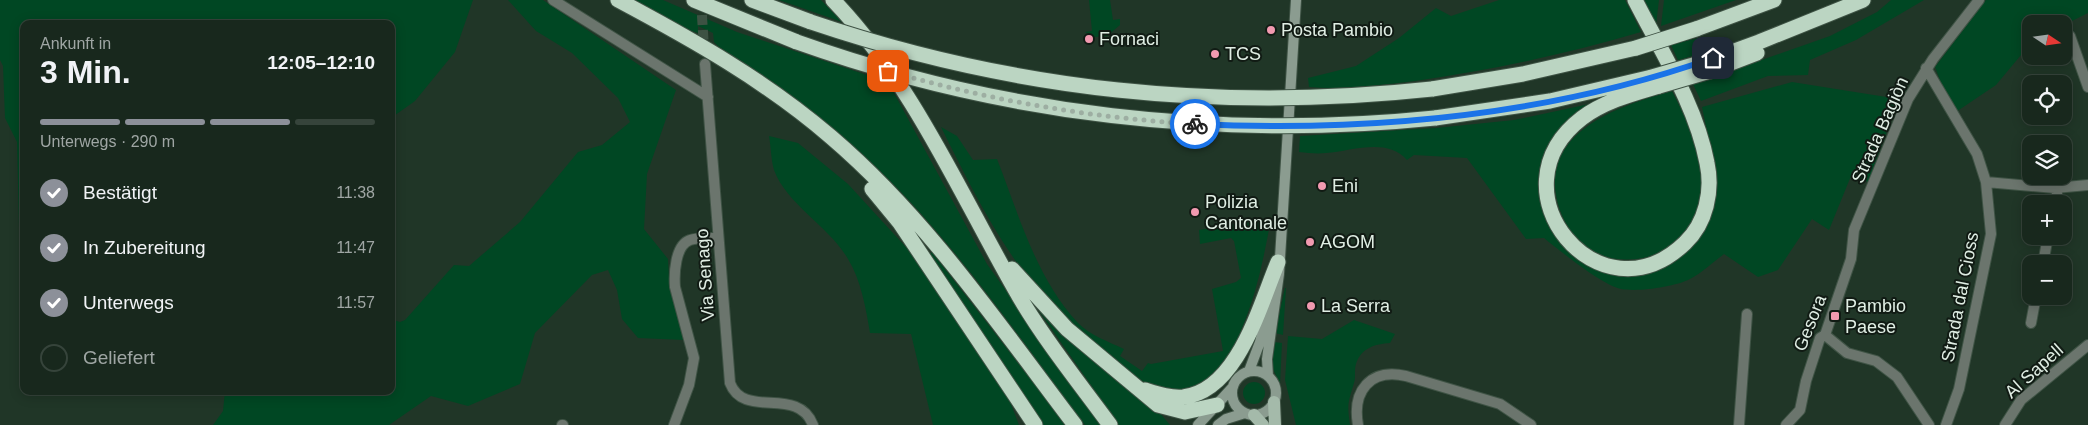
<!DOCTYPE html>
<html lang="de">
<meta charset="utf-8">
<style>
body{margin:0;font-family:Arial,sans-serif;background:#25342a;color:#f1f3f6;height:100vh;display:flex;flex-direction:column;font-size:19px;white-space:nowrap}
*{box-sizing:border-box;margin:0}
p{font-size:16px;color:#9fa6a4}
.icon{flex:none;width:28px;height:28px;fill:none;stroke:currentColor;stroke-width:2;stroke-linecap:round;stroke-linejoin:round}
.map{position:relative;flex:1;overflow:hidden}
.details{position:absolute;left:20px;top:20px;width:375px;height:375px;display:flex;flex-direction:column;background:#18281d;border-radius:10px;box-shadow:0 2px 12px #0003,0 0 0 1px #36443b}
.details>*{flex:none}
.needle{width:32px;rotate:103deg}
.buttons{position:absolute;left:2022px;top:15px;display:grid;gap:10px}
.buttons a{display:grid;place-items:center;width:50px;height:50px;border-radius:10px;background:#18281d;box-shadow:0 2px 12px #0003,0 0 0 1px #36443b;font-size:25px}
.pin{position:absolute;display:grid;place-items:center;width:42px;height:42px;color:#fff;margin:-21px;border-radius:10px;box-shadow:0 2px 8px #0006}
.courier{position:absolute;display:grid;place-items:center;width:50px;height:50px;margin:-25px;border:4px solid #1a73e8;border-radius:50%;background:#fff;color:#222;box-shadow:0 1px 6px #0007}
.summary em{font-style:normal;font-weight:700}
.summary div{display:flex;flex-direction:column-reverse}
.summary{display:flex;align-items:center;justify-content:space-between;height:85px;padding:0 20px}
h1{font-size:32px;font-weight:700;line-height:38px}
.bar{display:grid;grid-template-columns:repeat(4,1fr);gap:8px 5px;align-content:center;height:60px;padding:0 20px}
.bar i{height:6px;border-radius:4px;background:#36443b}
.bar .active{background:#8c9099}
.bar p{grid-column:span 4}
ol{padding:0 20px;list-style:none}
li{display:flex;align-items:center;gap:15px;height:55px}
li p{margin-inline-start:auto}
li .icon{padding:5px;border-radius:50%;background:#8c9099;color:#fff;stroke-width:4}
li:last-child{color:#9fa6a4}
li i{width:28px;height:28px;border:2px solid #36443b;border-radius:50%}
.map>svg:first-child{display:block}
</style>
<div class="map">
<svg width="2088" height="425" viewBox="0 0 2088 425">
<rect width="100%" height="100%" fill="#203627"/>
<path fill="#004723" d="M0 0H473L455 52 415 101 391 118V24H24V228L19 227 17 142 5 118 3 66 0 60Z
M508 0H543L676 90 647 174 644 229 668 259 669 278 684 340 638 338 622 319 617 290 608 270 592 275 535 333 520 384 468 406 431 396 389 425H213L223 411 225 391H391V319L400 322 405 320 454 265 469 266 520 222 578 152 602 145 630 122 618 98 572 53 536 31Z
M632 0H663L737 32 888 82 987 264 1102 425H1085C1020 339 958 247 881 172 832 124 777 83 719 47L714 42 713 33 698 26V33L691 31Z
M779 0H821L842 22Z
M1089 0H1110L1113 20 1120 19V25L1107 36 1094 37 1085 32 1092 31Z
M1499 0H1625L1641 32C1567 54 1491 70 1415 81 1379 85 1344 90 1309 87L1308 78 1356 66 1399 38 1436 8 1451 16Z
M1643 0H1659L1656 25Z
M1664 0H1736L1661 26Z
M1891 0H1924L1856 40 1810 60 1808 75 1768 76 1701 101 1693 84 1830 36 1877 12Z
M1986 0H2088V13L2064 25 2031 24V43L1996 85 1953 114 1935 67Z
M1698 38 1706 40 1708 45C1701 55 1689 57 1678 60L1671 45Z
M1792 82 1899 99 1868 182 1851 176 1829 230 1812 219 1778 270 1758 277 1724 254C1713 262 1702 273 1690 279 1674 287 1639 292 1621 289 1602 285 1560 251 1544 238L1526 239 1467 158 1414 155 1407 160C1387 137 1352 151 1326 153 1317 154 1308 153 1299 152L1300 136 1436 128 1514 120 1594 103 1540 183 1544 213 1566 247 1655 269 1677 259 1693 244 1714 165 1702 107Z
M1672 91C1685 117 1702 147 1703 176 1703 195 1699 218 1686 233 1666 258 1625 267 1597 253 1577 244 1564 225 1558 204 1538 132 1619 106 1672 91Z
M941 127 957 136 973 160 997 159C1019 215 1036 278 1078 323 1090 335 1109 342 1124 349L1120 356 1142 371 1148 363 1151 364 1223 351 1212 289 1236 282 1241 278 1234 241 1231 238 1200 244 1199 230 1271 218C1264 258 1256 296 1240 333L1243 335C1224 370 1195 404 1151 386 1138 380 1126 368 1114 359 1086 336 1056 312 1033 284 995 237 968 181 941 127Z
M769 136 798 143 848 184 915 257 1009 399 1019 425H933L911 334 870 333C866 309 861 280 848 259 829 226 787 205 774 170 771 160 771 147 769 136Z
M932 252 1066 425H1042L930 254Z
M1285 288H1286L1283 335 1275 333Z
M1034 304 1054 326 1159 412 1170 425H1119Z
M1354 320 1395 334 1390 343C1375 344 1361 348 1356 364 1354 370 1356 377 1354 383 1348 403 1347 404 1350 425H1296L1285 380 1288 336 1322 339Z
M1274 342 1282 343 1280 384 1272 367Z
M1243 393a11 11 0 1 1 22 0a11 11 0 1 1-22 0Z"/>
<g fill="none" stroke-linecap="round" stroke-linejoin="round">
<path stroke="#3d5243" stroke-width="10" stroke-dasharray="10 5" stroke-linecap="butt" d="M701 0 705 64"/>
<g stroke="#3f5345" stroke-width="12">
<path id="street" d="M553 0 708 97
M2070 36 2088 87
M705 64 730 383C744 420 798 385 813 425
M1926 68 1977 154 1986 182 1991 234 1959 389 1946 425
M1986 182 2055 188 2088 185
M2055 204 2058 188
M2043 264 2048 236
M2031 323 2036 296
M1825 335 1847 353 1876 361 1897 377 1929 425
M562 425H563
M674 425 689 385 694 358 675 287C674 274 675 245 690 240 698 237 710 238 718 238
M1358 425C1352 391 1370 368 1406 376L1500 404 1531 425
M1739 425 1747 314
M1786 425 1800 410 1806 381 1820 338 1825 335 1851 259 1854 230 1908 99 1933 59 1979 0
M2005 425 2021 400 2088 345"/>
</g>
<g stroke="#3f5345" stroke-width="12">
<path id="secondary" d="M1232 393a22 22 0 1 1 44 0a22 22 0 1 1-44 0Z
M1249 371 1260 342 1271 299
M1268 376 1267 359 1279 274 1296 0
M1198 425 1232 388
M1218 425 1226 419 1245 413"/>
</g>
<g stroke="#3f5345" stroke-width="14">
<path id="primary" d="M1274 402 1275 425
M1254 415 1263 425"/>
</g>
<g stroke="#3f5345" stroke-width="17">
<path id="highway" d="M618 0C693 40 766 81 831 137 927 219 999 325 1075 425
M694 0 797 42
M752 0 811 22
M833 0C914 84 962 198 1020 298 1046 342 1080 384 1110 425
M1635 0C1661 51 1696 105 1707 163 1713 191 1706 223 1685 243 1600 325 1488 190 1582 118 1605 101 1632 94 1659 86
M1696 29 1774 0
M1707 61 1759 42 1863 0
M1710 71 1757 53
M1432 89 1523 74 1636 48
M1435 118 1550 101 1652 77
M872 189 900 223 1035 425
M1012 269 1067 329 1158 405 1185 412 1217 405
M1145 390C1158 394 1170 398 1183 397 1238 391 1260 304 1278 262"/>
</g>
<use href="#street" stroke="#6b756d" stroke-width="10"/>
<use href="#secondary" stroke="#8b9c90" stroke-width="10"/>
<use href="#primary" stroke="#a4baaa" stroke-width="12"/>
<use href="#highway" stroke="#bbd5c2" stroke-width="15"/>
<g stroke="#3f5345" stroke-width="17" stroke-linecap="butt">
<path id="highway-bridge" d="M811 22C1015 91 1218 112 1432 89
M797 42C1002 115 1219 140 1435 118
M1636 48 1696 29
M1652 77 1707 61
M1659 86 1710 71"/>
</g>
<use href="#highway-bridge" stroke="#bbd5c2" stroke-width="15"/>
</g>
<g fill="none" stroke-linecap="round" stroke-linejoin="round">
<path stroke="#9daea2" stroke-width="5" stroke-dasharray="0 9" d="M888 71C988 100 1091 118 1195 124"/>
<path stroke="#1a73e8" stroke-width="6" d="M1195 124C1368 132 1548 116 1713 58"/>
</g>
<g fill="#f29ab0" stroke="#111b14" stroke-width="2">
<circle cx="1271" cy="30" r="5"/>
<circle cx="1089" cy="39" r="5"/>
<circle cx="1215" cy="54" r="5"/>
<circle cx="1322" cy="186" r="5"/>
<circle cx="1195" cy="212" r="5"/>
<circle cx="1310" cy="242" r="5"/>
<circle cx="1311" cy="306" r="5"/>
<rect x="1830" y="311" width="10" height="10" rx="2.5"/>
</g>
<g text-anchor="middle" stroke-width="4" stroke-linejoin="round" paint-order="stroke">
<g font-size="18" fill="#e0eee4" stroke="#111b14" text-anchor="start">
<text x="1281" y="36">Posta Pambio</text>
<text x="1099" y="45">Fornaci</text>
<text x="1225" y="60">TCS</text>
<text x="1332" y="192">Eni</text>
<text x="1205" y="208">Polizia<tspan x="1205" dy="21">Cantonale</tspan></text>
<text x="1320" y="248">AGOM</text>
<text x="1321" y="312">La Serra</text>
<text x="1845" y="312">Pambio<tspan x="1845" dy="21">Paese</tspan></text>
</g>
<g font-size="18" fill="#e0eee4" stroke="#111b14">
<text transform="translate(1880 130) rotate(-66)" y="6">Strada Bagiòn</text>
<text transform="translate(705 275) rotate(-94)" y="6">Via Senago</text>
<text transform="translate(1960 297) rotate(-79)" y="6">Strada dal Cioss</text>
<text transform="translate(1810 323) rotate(-68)" y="6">Gesora</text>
<text transform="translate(2034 371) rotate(-42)" y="6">Al Sapell</text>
</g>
</g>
</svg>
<div class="buttons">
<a><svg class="needle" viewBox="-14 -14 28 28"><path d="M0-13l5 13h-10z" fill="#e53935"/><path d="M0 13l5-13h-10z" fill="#9fa6a4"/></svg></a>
<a><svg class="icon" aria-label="locate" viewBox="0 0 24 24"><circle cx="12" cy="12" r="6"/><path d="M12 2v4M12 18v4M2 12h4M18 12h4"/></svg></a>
<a><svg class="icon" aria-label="layers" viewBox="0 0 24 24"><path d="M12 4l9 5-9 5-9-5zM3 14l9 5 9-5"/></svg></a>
<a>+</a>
<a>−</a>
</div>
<div class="pin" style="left:888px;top:71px;background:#ea580c"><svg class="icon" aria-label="bag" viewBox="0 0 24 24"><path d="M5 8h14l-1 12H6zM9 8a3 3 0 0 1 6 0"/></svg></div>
<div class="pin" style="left:1713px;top:58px;background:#1f2937"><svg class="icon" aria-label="home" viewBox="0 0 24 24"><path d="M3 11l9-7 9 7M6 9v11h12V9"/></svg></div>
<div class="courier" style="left:1195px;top:124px"><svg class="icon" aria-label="bike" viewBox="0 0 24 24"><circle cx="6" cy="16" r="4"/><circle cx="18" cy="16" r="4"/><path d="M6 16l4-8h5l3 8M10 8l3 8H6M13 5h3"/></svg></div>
<section class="details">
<div class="summary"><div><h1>3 Min.</h1><p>Ankunft in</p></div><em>12:05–12:10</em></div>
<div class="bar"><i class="active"></i><i class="active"></i><i class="active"></i><i></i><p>Unterwegs · 290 m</p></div>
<ol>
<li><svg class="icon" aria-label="check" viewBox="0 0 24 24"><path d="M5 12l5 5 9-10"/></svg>Bestätigt<p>11:38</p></li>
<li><svg class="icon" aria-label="check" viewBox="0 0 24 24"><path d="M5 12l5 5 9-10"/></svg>In Zubereitung<p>11:47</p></li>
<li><svg class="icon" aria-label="check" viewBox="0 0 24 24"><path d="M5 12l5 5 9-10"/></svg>Unterwegs<p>11:57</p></li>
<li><i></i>Geliefert</li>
</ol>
</section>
</div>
